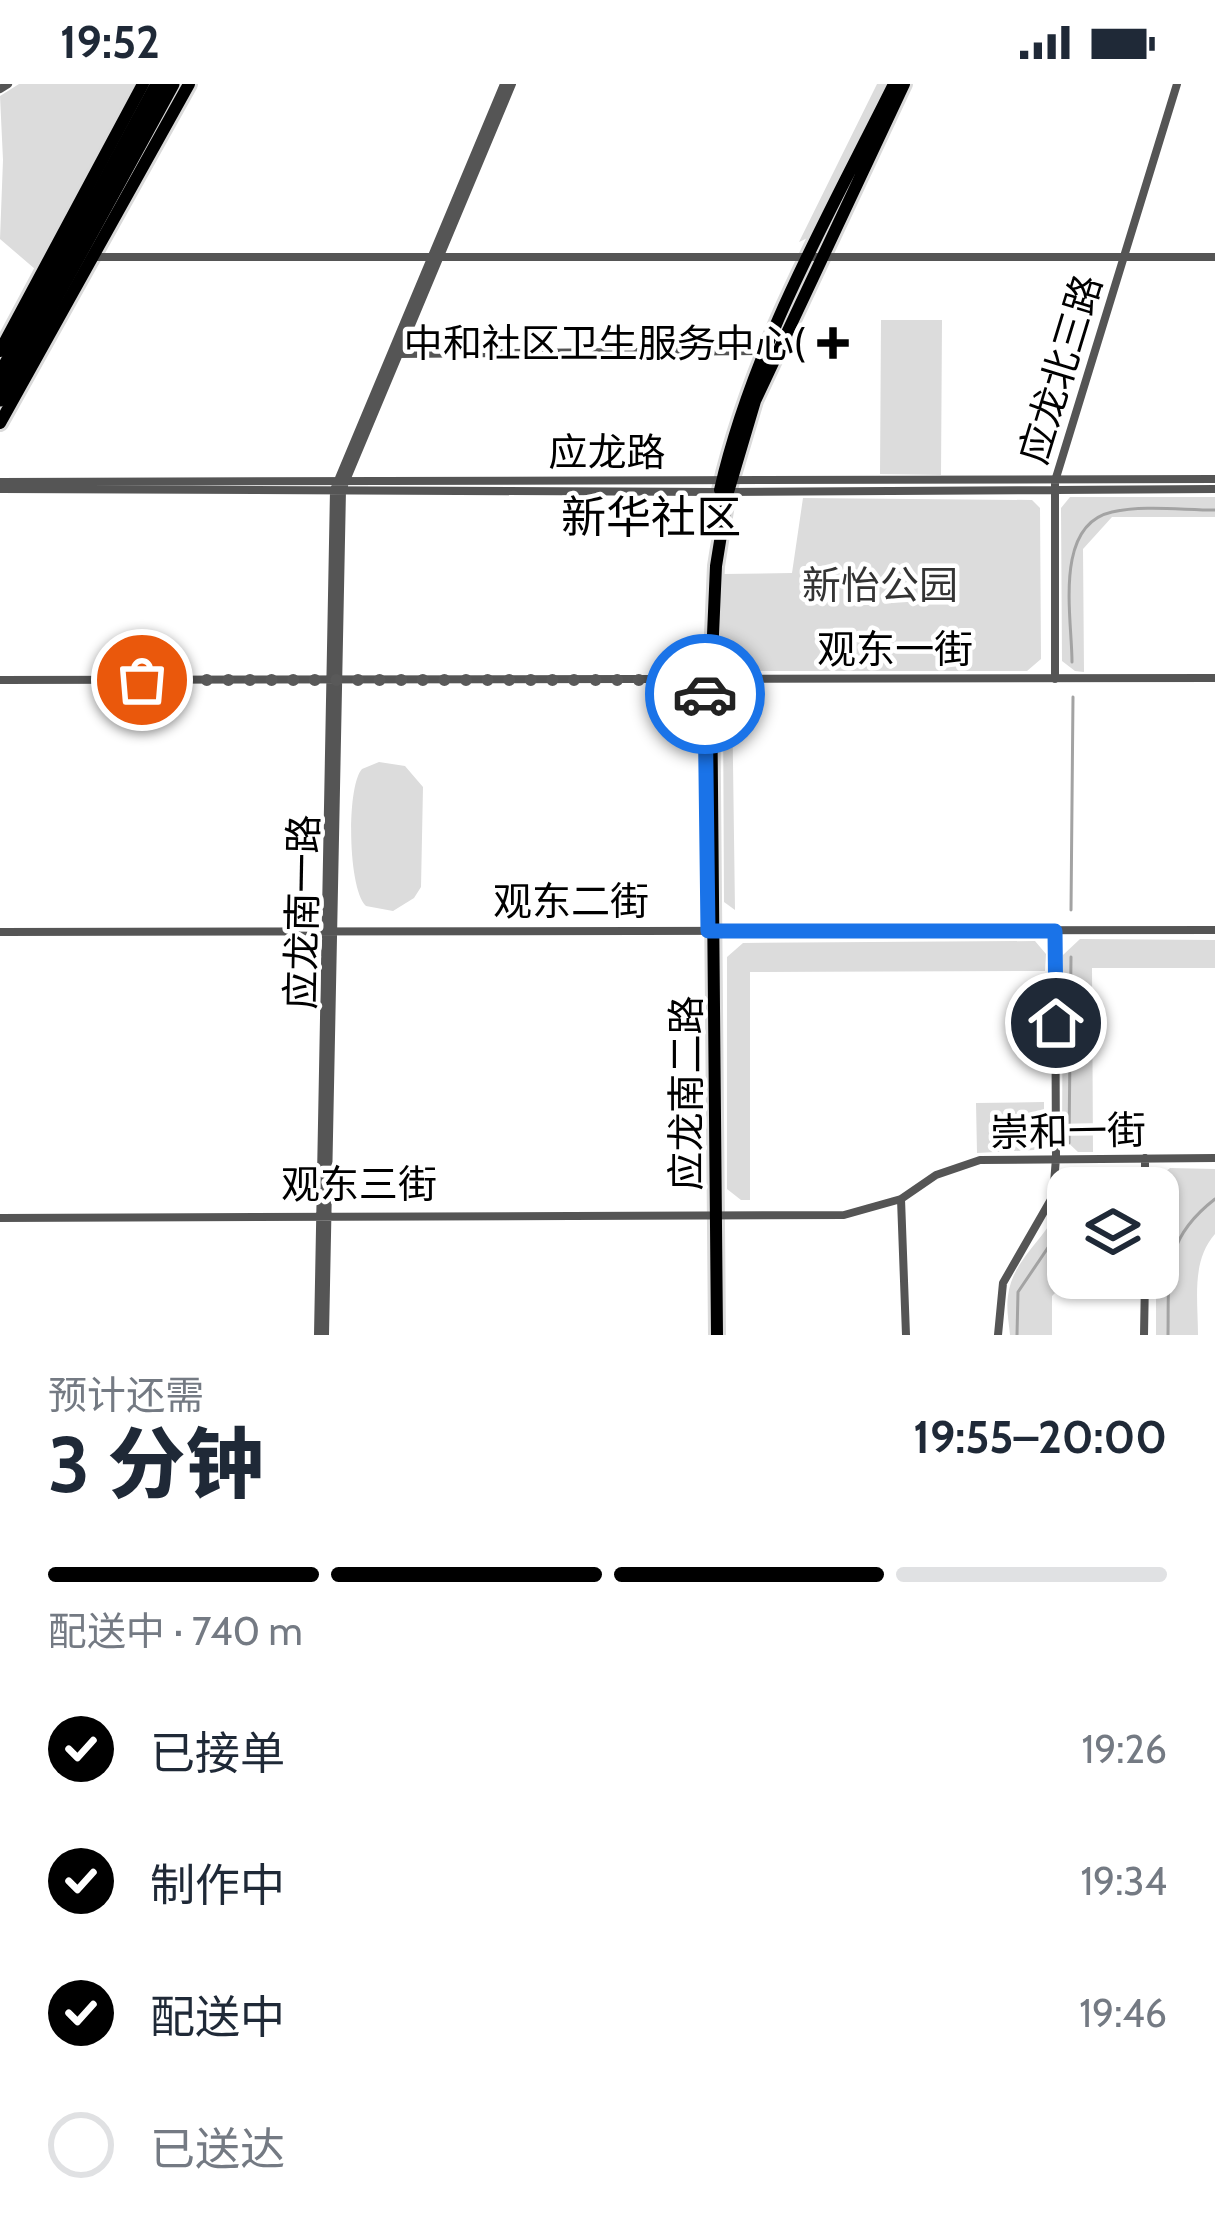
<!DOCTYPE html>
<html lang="zh">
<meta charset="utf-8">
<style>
body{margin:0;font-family:Cabin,"Noto Sans SC",sans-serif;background:#f2f2f3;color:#1f2937;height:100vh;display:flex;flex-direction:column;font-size:45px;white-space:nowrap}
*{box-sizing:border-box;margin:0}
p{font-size:39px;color:#747a83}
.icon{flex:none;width:66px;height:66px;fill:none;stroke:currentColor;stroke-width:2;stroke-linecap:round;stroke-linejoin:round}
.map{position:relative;height:1251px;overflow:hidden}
.drawer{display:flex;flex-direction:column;background:#fff;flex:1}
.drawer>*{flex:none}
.buttons{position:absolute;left:1047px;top:1083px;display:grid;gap:24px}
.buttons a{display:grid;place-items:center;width:132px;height:132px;border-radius:24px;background:#fff;box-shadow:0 3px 9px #0004;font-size:60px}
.pin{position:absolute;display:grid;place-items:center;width:102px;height:102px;color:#fff;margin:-51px;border:6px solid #fff;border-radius:50%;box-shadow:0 3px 12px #0007}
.courier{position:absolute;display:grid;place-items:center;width:120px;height:120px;margin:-60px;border:9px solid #1a73e8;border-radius:50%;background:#fff;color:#222;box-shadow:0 3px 15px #0007}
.summary em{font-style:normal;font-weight:800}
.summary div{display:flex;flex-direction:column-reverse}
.summary{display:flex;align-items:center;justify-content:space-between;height:204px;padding:0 48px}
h1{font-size:78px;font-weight:800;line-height:90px}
.bar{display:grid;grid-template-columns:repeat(4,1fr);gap:18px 12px;align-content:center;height:144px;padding:0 48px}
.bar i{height:15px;border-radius:9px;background:#e0e1e3}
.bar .selected{background:#000}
.bar p{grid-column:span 4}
ol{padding:0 48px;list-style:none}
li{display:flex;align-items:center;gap:36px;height:132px}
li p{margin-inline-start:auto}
li .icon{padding:12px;border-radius:50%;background:#000;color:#fff;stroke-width:4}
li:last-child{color:#747a83}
li i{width:66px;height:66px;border:6px solid #e0e1e3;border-radius:50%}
.status{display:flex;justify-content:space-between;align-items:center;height:84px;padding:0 60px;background:#fff;direction:ltr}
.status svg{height:33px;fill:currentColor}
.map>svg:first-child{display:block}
</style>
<div class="status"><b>19:52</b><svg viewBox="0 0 49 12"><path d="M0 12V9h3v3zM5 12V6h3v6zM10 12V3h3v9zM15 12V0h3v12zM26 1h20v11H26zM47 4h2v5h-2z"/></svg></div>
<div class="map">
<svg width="1215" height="1251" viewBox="0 0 1215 1251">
<rect width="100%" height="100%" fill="#fff"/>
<path fill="#dcdcdc" d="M19 0H135L35 185 0 155 3 76 0 12Z
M877 0H888L818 149 799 158Z
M881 236H942L941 391 880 390Z
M1070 413H1215V433H1112L1083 465 1084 588 1075 587 1062 577 1061 424Z
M803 414 1032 416 1040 424 1041 575 1027 587H732L719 572 723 490 792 489Z
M732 606 735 826 724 818 723 613Z
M379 678 405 682 423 703 421 803 414 814 393 827 366 822C348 806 346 703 362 685Z
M1080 855 1215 856V884H1092L1093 1068H1078L1062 1053 1063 871Z
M1035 857 1046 870 1045 887 750 888V1116H741L727 1105V873L743 859Z
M1044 1018V1055L1034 1066 977 1069 976 1019Z
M1170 1084 1215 1085V1150C1191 1177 1198 1216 1198 1251H1156V1095Z
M1123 1085 1137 1095V1104H1068V1194H1137V1205H1059L1052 1212V1251H1010C1009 1239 1006 1225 1008 1212 1013 1167 1062 1149 1067 1094L1078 1087Z"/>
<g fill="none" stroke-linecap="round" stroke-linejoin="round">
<path stroke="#a3a3a3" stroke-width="3" d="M1072 578C1072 534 1053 441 1112 428 1144 421 1182 426 1215 426
M1071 826 1073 613
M1069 1059 1071 873
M1070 1100V1104
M1017 1251 1018 1208 1068 1134
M1168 1251C1169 1191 1162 1156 1215 1115"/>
<g stroke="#dbdbdb" stroke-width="18">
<path id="major" d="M0 267 143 0
M0 339 189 0
M720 406C753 262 829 131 894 0
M717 1251 711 596 716 482 728 408 755 317 904 0"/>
</g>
<g stroke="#dbdbdb" stroke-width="21">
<path id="highway" d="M0 292 158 0
M0 315 172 0"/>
</g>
<path stroke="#555" stroke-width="8" d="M0 5 8 0
M94 173H1215
M398 270 763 267
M0 398 1215 395
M0 405 720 408 1215 405
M1055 595V397L1177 0
M0 596 1215 594
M0 848 1215 846
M1145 1104V1074
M901 1115 906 1251
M0 1134 844 1131 901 1115 936 1091 980 1076 1215 1074
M318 1251 334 406 504 0
M325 1251 342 406 512 0
M998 1251 1003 1199 1053 1112 1056 1074 1055 847
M1144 1251 1145 1194"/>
<use href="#major" stroke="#000" stroke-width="12"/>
<use href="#highway" stroke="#000" stroke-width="15"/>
</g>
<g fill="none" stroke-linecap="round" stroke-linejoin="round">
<path stroke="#595959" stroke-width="12" stroke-dasharray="0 21.6" d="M142 596H704L705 610"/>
<path stroke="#1a73e8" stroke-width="15" d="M705 610 708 847H1055L1056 939"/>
</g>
<path fill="#000" stroke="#fff" stroke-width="4.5" d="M827 241h12v12h12v12h-12v12h-12v-12h-12v-12h12z"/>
<g text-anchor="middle" stroke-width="9" stroke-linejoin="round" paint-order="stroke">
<g font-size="39" fill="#000" stroke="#fff" text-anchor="end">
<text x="806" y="273">中和社区卫生服务中心(</text>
</g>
<g font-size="39" fill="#000" stroke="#fff">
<text transform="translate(1060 285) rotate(-73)" y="14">应龙北三路</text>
<text x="607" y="382">应龙路</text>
<text x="895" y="579">观东一街</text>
<text x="571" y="831">观东二街</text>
<text transform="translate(302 828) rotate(-89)" y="14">应龙南一路</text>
<text transform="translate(686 1009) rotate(-90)" y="14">应龙南二路</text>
<text transform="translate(1068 1047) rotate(-1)" y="14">崇和一街</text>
<text x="359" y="1114">观东三街</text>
</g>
<g font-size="39" fill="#333" stroke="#fff">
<text x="880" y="515">新怡公园</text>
</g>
<g font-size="45" fill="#000" stroke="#fff">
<text x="651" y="449">新华社区</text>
</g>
</g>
</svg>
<div class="buttons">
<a><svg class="icon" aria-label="layers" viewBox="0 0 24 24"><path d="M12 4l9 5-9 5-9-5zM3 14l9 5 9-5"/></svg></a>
</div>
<div class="pin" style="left:142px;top:596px;background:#ea580c"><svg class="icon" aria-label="bag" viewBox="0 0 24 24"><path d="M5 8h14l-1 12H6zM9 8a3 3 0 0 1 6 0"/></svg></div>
<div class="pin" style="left:1056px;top:939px;background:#1f2937"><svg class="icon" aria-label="home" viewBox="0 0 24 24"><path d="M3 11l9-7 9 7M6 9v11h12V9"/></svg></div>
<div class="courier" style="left:705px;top:610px"><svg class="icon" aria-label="car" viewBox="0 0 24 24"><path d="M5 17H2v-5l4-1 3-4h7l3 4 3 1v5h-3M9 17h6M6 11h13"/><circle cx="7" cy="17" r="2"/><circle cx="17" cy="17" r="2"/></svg></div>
</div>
<section class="drawer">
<div class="summary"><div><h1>3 分钟</h1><p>预计还需</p></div><em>19:55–20:00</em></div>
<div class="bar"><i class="selected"></i><i class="selected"></i><i class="selected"></i><i></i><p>配送中 · 740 m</p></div>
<ol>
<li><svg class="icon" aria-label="check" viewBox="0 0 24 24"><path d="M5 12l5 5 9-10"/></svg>已接单<p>19:26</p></li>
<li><svg class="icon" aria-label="check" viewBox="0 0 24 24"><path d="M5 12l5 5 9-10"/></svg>制作中<p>19:34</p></li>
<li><svg class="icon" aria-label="check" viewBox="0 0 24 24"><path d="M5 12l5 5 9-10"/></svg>配送中<p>19:46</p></li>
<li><i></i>已送达</li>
</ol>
</section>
